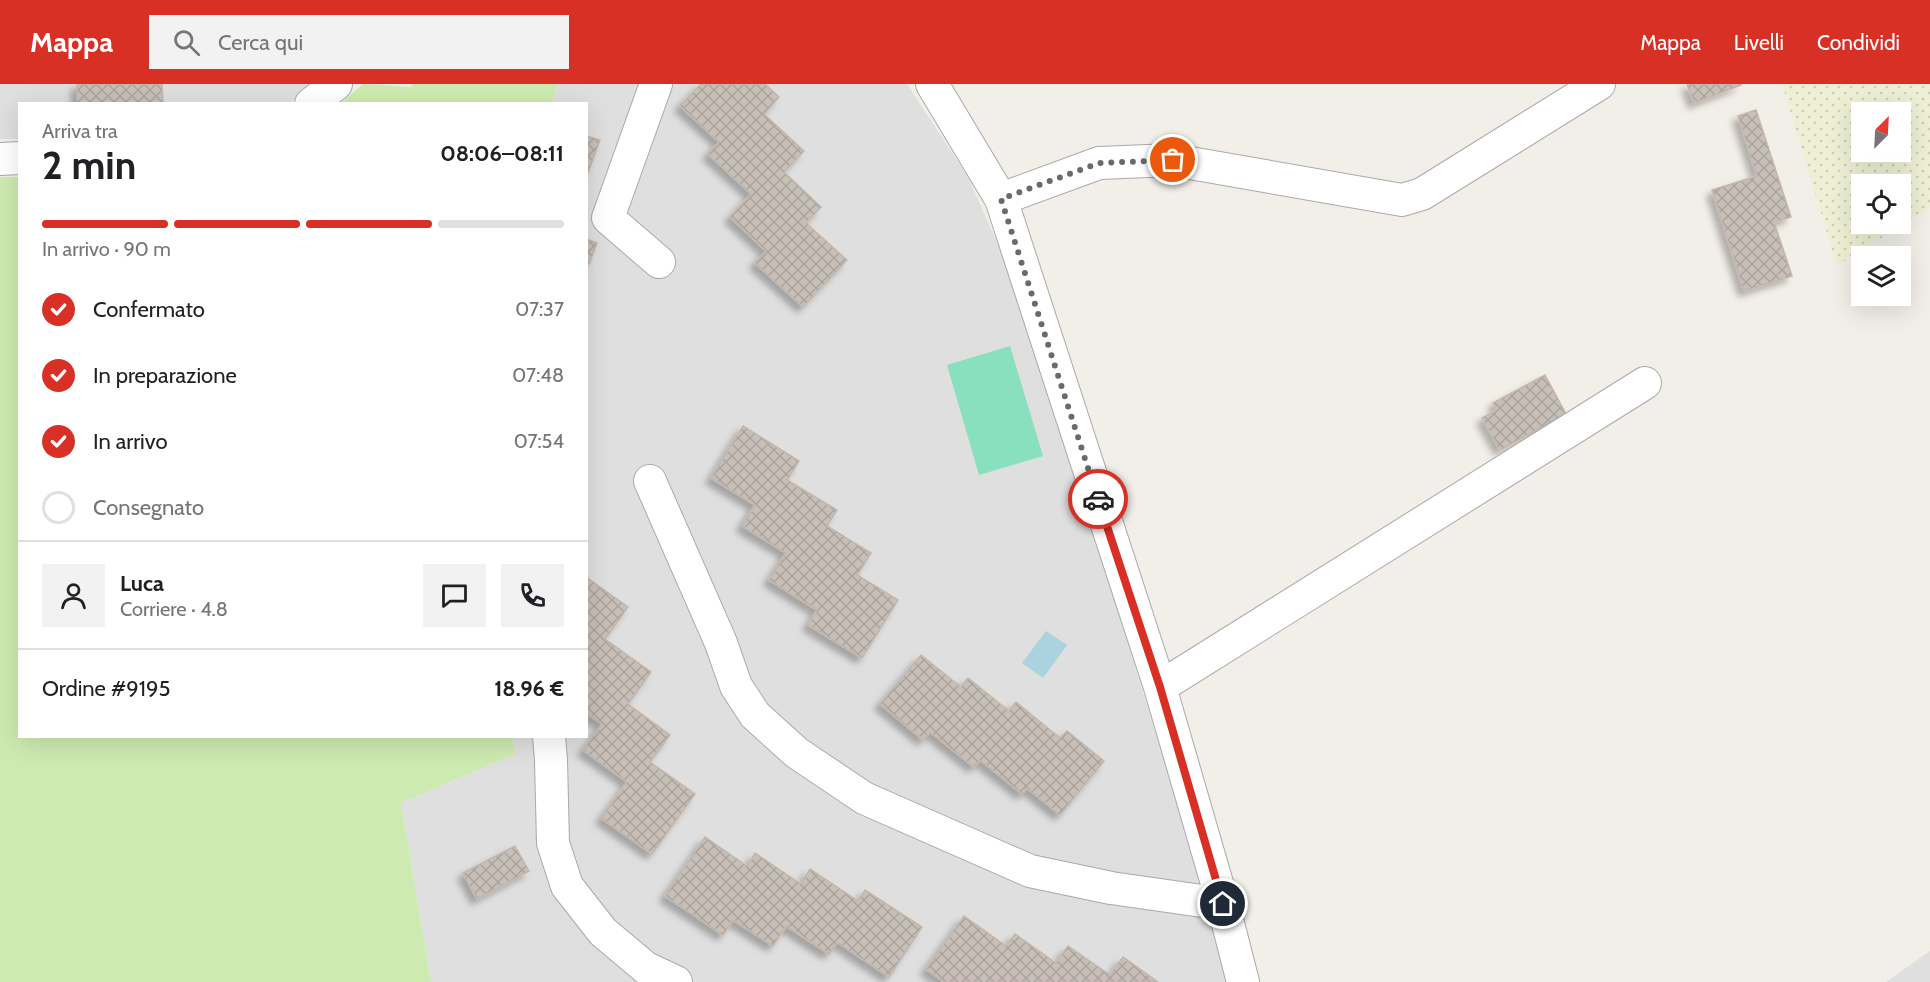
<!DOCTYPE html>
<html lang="it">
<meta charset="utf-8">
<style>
body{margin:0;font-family:Cabin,sans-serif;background:#f2f2f2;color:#202124;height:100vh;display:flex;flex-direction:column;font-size:22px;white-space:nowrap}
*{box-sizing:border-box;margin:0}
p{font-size:20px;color:#757577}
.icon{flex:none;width:33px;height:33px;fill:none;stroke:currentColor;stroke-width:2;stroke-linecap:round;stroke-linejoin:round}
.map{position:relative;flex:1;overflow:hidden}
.side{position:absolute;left:18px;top:18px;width:570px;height:636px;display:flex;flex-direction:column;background:#fff;border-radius:0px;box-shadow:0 6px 24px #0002}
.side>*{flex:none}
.needle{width:39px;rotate:24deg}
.controls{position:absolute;left:1851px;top:18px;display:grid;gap:12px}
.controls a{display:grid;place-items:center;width:60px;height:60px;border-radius:0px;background:#fff;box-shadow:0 6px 24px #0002;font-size:30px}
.pin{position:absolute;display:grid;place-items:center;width:51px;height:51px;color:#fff;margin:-26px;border:3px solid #fff;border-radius:50%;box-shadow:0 2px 6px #0007}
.courier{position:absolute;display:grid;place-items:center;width:60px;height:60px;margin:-30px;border:4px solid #d93025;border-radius:50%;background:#fff;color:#222;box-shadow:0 2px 8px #0007}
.headline em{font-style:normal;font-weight:800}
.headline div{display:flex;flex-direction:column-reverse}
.headline{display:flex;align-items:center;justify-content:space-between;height:102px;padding:0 24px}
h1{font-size:39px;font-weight:800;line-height:45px}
.bar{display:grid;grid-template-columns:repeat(4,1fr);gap:9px 6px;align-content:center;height:72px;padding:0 24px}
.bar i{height:8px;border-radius:4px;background:#e0e0e0}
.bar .current{background:#d93025}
.bar p{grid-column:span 4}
.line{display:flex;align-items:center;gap:15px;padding:0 24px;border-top:2px solid #e0e0e0}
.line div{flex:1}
.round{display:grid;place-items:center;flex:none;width:63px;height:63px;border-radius:0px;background:#f2f2f2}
ol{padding:0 24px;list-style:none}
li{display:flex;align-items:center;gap:18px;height:66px}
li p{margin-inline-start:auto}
li .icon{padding:6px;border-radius:50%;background:#d93025;color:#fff;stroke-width:4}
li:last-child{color:#757577}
li i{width:33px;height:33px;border:3px solid #e0e0e0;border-radius:50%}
header{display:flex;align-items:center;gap:36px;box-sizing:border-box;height:84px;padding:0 30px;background:#d93025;color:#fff}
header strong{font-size:28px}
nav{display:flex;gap:33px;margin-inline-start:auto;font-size:21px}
.search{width:420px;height:54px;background:#f2f2f2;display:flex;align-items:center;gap:15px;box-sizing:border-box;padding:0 21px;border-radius:0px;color:#757577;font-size:22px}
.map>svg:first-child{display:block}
</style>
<header>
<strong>Mappa</strong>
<div class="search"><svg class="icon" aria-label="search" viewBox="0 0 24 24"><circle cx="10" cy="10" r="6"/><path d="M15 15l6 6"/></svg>Cerca qui</div>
<nav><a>Mappa</a><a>Livelli</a><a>Condividi</a></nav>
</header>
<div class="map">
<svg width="1930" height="898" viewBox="0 0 1930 898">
<defs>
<pattern id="farmland-dots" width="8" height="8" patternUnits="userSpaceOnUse" patternTransform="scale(1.5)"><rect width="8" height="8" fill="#eef0d5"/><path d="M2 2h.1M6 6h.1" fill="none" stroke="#ccceb7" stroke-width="1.8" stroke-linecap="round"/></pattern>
<pattern id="building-cross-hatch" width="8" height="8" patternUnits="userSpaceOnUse" patternTransform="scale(1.5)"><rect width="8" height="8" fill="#c7bfb8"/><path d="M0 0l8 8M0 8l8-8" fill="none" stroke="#aba49e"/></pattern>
<filter id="shadow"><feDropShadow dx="-5.5" dy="5.5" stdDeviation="3" flood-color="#0004"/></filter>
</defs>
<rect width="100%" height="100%" fill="#f2efe9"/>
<path fill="#e0dfdf" d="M0 0H310L290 19 20 20 19 55H0Z
M558 0H907L968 93 1023 217 1232 898H431L401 719 515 670 513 653 586 652V20L552 19Z
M1930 867V898H1886Z"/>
<path fill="url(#farmland-dots)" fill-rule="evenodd" d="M1782 0H1930V123L1837 182ZM1862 28H1900V68H1862ZM1862 100H1900V140H1862Z"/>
<path fill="#cdebb0" d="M363 0 410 3 413 0H558L552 19H341Z
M0 93H20V652L513 653 515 670 401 719 431 898H0Z"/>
<path fill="#88e0be" d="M1010 262 1043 372 979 391 947 281Z"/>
<path fill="#aad3df" d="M1046 547 1067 561 1043 594 1022 579Z"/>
<path fill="url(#building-cross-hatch)" stroke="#c4b6ab" stroke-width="1.5" filter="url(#shadow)" d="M77 0H162L163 19 77 20Z
M701 0H765L779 13 764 30 804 67 784 88 821 123 806 139 847 176 803 223 755 179 766 167 730 133 751 110 708 70 719 58 680 22Z
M1687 0H1741V1L1694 19Z
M1756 26 1791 133 1774 138 1792 192 1744 207 1712 106 1757 92 1738 32Z
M586 52 600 56 586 94Z
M586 155 597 159 589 180 586 179Z
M1545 291 1566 330 1500 366 1482 334 1497 326 1493 319Z
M743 342 799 377 787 396 837 426 827 442 871 469 857 491 898 516 862 574 808 541 817 526 769 496 786 469 742 442 755 421 711 394Z
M586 493 628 523 605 555 651 588 628 620 670 651 650 678 695 710 652 770 601 734 627 698 583 666 602 640 586 629Z
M921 571 961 603 968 594 1009 627 1016 618 1060 654 1067 647 1104 677 1060 731 1027 704 1022 710 980 676 974 683 930 648 923 656 880 620Z
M705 753 747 782 755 769 801 800 810 785 858 817 865 806 922 843 889 893 837 858 829 870 786 842 773 862 733 836 723 851 665 812Z
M515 762 529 787 477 815 463 789Z
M964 832 1006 862 1015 850 1056 879 1068 862 1110 891 1123 873 1158 898H944L926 885Z"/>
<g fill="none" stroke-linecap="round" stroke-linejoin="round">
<g stroke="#a9a9a9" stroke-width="34">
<path id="minor" d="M656 0 608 134 659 178
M932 0 1001 115 1160 603 1223 820 1243 898
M311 20 336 0
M0 75 20 74
M1001 115 1099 79 1173 76 1402 116 1422 110 1599 0
M650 397 721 559 736 602 755 631 797 669 864 714 1030 787 1111 804 1223 820
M1160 603 1645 299
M549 652 551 676 553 759 567 802 603 848 646 884 676 898"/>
</g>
<use href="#minor" stroke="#fff" stroke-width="32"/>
</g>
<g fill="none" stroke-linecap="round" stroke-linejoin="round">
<path stroke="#6b6a68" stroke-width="6" stroke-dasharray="0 10.8" d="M1098 415 1001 115 1099 79 1173 76"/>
<path stroke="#d93025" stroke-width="8" d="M1098 415 1160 603 1223 820"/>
</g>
</svg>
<div class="controls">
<a><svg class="needle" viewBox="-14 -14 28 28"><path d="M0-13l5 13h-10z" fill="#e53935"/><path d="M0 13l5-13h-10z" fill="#757577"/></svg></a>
<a><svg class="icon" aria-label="locate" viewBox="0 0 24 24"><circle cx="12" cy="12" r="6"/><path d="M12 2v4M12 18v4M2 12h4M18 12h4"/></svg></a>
<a><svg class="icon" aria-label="layers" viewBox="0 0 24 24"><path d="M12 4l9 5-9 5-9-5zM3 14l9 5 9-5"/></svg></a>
</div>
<div class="pin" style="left:1173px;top:76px;background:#ea580c"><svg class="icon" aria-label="bag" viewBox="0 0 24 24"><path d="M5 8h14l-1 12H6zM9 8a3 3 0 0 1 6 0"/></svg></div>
<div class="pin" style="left:1223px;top:820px;background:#1f2937"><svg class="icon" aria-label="home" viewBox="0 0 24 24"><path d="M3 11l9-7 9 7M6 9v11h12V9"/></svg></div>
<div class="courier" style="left:1098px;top:415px"><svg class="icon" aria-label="car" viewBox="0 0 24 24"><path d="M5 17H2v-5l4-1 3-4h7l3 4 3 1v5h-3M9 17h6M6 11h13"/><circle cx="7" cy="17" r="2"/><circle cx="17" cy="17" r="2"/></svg></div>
<section class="side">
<div class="headline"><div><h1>2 min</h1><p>Arriva tra</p></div><em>08:06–08:11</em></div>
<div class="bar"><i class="current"></i><i class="current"></i><i class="current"></i><i></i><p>In arrivo · 90 m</p></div>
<ol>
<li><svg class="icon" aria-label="check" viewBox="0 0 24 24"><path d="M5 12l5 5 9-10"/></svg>Confermato<p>07:37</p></li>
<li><svg class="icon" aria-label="check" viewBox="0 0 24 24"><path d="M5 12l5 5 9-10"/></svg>In preparazione<p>07:48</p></li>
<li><svg class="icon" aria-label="check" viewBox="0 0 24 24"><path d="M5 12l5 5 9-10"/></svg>In arrivo<p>07:54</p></li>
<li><i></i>Consegnato</li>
</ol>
<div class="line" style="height:108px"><a class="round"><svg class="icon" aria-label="person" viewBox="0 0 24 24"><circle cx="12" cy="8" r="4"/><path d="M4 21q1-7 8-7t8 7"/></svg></a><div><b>Luca</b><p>Corriere · 4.8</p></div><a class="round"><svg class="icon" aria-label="chat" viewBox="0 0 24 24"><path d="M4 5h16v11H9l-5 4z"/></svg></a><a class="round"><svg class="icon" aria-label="phone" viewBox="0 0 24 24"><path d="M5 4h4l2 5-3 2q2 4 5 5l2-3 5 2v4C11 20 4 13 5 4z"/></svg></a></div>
<div class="line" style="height:78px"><div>Ordine #9195</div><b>18.96 €</b></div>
</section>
</div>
